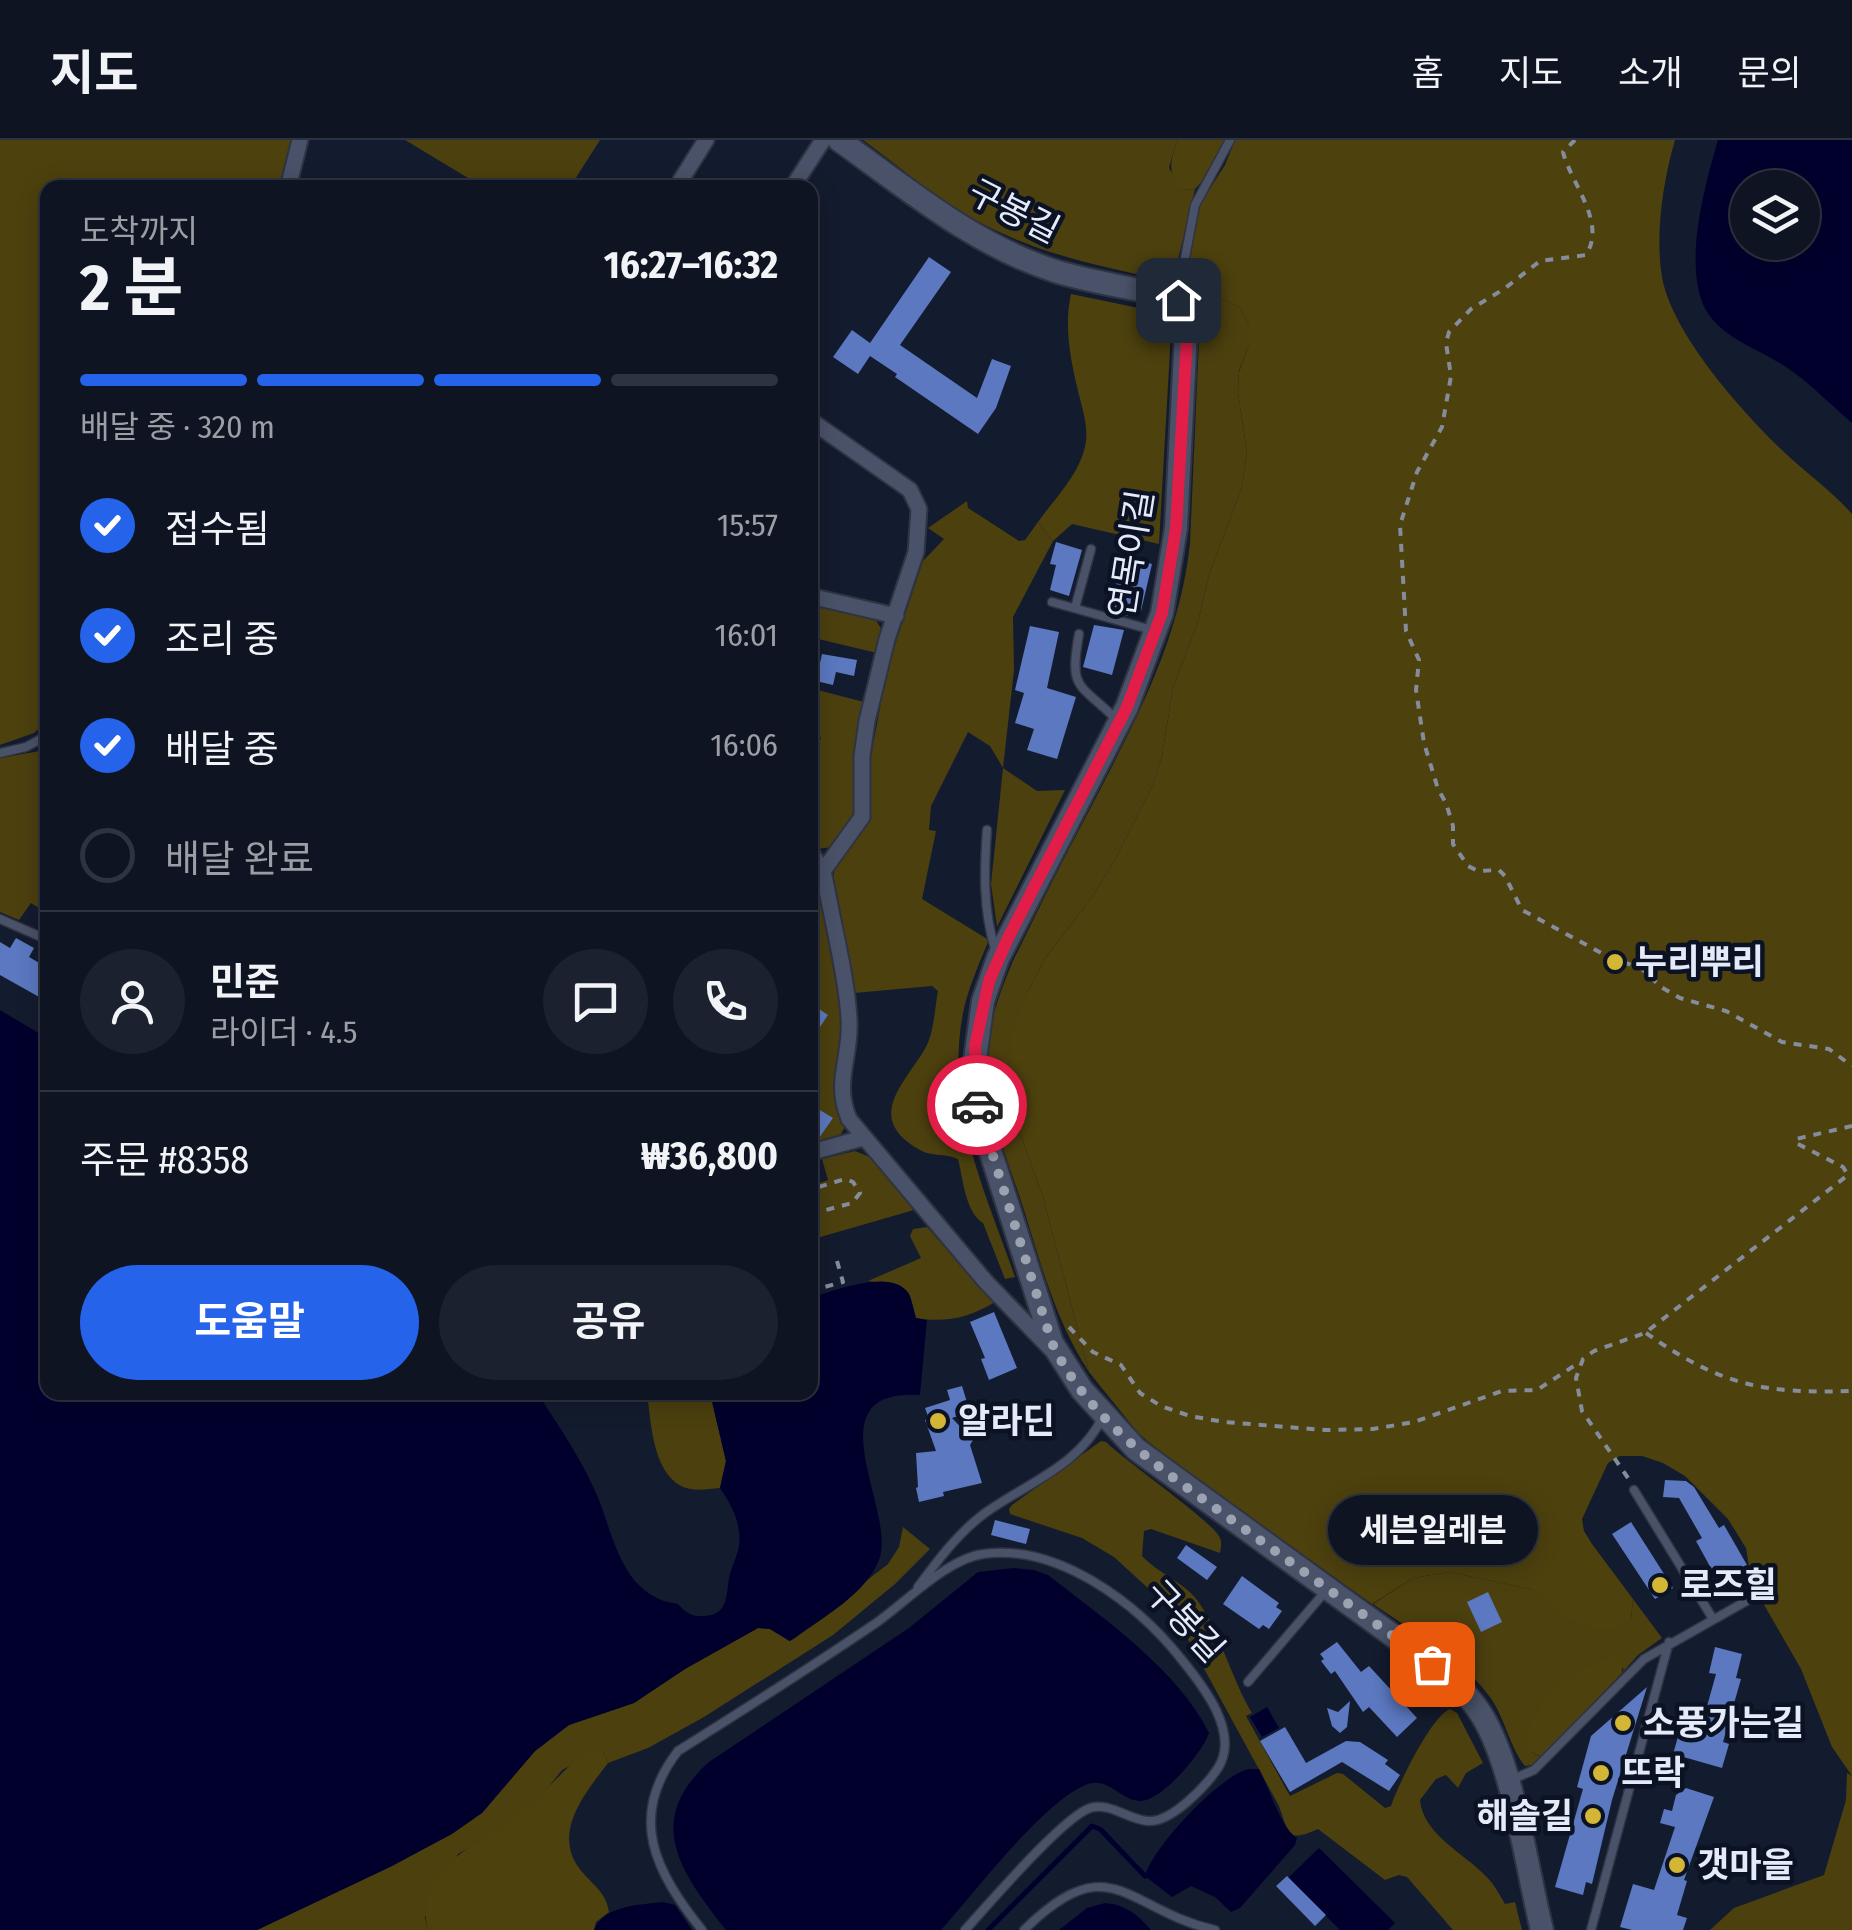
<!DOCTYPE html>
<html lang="ko">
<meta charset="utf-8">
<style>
body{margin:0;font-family:"Fira Sans Condensed","Noto Sans KR",sans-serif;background:#1c212f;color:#f1f3f6;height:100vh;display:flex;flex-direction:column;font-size:38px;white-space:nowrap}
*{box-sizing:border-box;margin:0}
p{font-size:32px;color:#9b9ea5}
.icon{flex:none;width:55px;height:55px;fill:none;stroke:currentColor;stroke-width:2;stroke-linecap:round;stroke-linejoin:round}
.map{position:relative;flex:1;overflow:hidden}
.panel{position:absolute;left:40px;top:40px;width:778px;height:1220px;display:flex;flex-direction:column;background:#0e1422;border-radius:20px;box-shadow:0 5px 25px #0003,0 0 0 2px #2e3340}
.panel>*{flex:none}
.controls{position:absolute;left:1730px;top:30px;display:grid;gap:20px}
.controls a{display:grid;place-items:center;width:90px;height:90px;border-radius:50%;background:#0e1422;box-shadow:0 5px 25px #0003,0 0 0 2px #2e3340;font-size:50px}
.pin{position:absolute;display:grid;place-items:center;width:85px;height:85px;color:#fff;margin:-42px;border-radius:20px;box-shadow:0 5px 15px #0006}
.courier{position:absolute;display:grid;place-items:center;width:100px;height:100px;margin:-50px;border:8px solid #e11d48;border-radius:50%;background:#fff;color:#222;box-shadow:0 2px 12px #0007}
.bubble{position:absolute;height:70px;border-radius:35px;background:#0e1422;box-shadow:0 5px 25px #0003,0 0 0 2px #2e3340;font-size:32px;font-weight:700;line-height:70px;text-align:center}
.overview em{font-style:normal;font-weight:700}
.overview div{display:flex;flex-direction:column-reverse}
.overview{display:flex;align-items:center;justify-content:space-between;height:170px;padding:0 40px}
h1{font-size:65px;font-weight:700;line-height:75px}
.bar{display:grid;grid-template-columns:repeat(4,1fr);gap:15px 10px;align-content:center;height:120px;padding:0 40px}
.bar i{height:12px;border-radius:8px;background:#2e3340}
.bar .current{background:#2563eb}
.bar p{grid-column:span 4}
.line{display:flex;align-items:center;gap:25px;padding:0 40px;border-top:2px solid #2e3340}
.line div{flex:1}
.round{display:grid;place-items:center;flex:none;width:105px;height:105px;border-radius:52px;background:#1c212f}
ol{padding:0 40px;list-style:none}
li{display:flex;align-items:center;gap:30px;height:110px}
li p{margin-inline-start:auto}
li .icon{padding:10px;border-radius:50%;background:#2563eb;color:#fff;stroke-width:4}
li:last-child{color:#9b9ea5}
li i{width:55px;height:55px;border:5px solid #2e3340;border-radius:50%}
.button{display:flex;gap:20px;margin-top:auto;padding:20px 40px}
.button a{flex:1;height:115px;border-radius:60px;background:#2563eb;color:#fff;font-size:40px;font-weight:700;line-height:115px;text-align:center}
.button a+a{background:#1c212f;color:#f1f3f6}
header{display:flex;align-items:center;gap:60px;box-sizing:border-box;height:140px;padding:0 50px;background:#0e1422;border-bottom:2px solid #2e3340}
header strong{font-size:48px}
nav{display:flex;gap:55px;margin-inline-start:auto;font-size:35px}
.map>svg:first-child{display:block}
</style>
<header>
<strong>지도</strong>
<nav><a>홈</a><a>지도</a><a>소개</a><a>문의</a></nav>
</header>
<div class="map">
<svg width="1852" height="1790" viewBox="0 0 1852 1790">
<rect width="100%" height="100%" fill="#131b2e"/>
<path fill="#4c400f" d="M405 0H600L570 47H483Z
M863 0H1177L1169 28 1182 50 1195 49 1175 132 1170 138 1160 139C1093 125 1029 111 970 77 932 56 898 25 863 0Z
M1220 158 1240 167 1249 185V205L1239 231 1238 253 1247 312 1242 347 1209 435 1198 482 1173 548 1162 616 1153 645 1116 718 1093 756 1046 817 1027 853 1020 993 1043 1057 1089 1232C1056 1182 1041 1124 1023 1067 1008 1020 988 975 987 925 986 889 999 854 1013 821 1038 770 1063 719 1090 669 1134 584 1180 500 1190 403L1200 177 1197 162Z
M967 361 968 368 1019 401 1025 400 1038 382 1053 401 1013 477 1014 530 1003 628 1037 651 1065 650 997 787 991 744 1003 628 990 606 968 592 931 666 929 690 936 691 922 759 989 800C979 824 968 848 963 873 945 969 984 1048 1015 1137L1005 1139 983 1083C965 1072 963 1038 958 1019 945 1013 932 1017 920 1010 861 977 908 941 927 905 934 890 935 867 938 851L932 846 854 853 832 743 835 728 871 679 870 622 887 529 923 421 944 399 928 388Z
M820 466 875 479 882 490 877 513 810 497V471Z
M810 548 864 562 855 609 856 674 831 707 818 709 810 702V642L821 597 810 594Z
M47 606V773L31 763 19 780 0 772V618L40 611Z
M810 724C827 754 840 842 842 878 844 924 824 937 846 985L841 994 817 1002 810 1023Z
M855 1011 872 1018 914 1070 810 1100V1046L828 1040 822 1019Z
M927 1087 995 1162C969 1178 945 1183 916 1178L909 1154 889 1144 868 1141 921 1118 910 1096 913 1089Z
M647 1253H710L726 1321 720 1348C708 1349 692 1352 681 1346 652 1330 651 1281 647 1253Z
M1101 1301 1106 1302C1125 1321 1215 1383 1220 1398 1222 1402 1221 1408 1220 1413L1151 1389 1144 1391 1142 1416C1158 1433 1182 1441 1197 1460 1219 1489 1231 1538 1252 1573L1246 1576 1290 1656 1337 1633 1343 1634 1385 1668 1391 1666C1398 1645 1432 1575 1450 1569L1457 1573 1483 1623 1466 1633 1458 1648 1446 1635 1436 1639 1420 1660C1423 1697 1471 1716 1492 1743 1497 1750 1501 1757 1505 1764L1515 1762 1522 1790H1453L1407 1737 1399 1735 1385 1740 1318 1689C1287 1703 1289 1694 1279 1666L1172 1470 1114 1417 1082 1398 1010 1374 1009 1369 1012 1365Z
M903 1387 930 1409 895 1444 833 1495 704 1577 648 1608 608 1623 602 1610 562 1630 543 1654 522 1673 491 1696 458 1714 425 1777 428 1790H257L392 1726 482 1673 535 1611 569 1585 634 1563 685 1529 758 1488 770 1489 789 1501 888 1424 899 1407Z
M1449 1432 1531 1449 1546 1459 1631 1479 1633 1459 1662 1498 1638 1515 1622 1533 1624 1527 1531 1612 1539 1616 1548 1610 1533 1625 1525 1626C1510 1608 1505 1578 1490 1557 1460 1516 1413 1492 1373 1464L1413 1438Z
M1847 1633 1852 1636V1790H1710L1734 1768 1824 1735 1846 1660Z"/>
<path fill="#4d410e" d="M0 0H294L282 47 48 48 47 581 34 593 0 605Z
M1177 0H1225L1209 34 1195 49 1182 50C1166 33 1171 21 1177 0Z
M1235 0H1675C1663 41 1655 94 1662 137 1672 194 1743 273 1784 312 1807 334 1831 350 1852 374V1636L1832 1607 1801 1529 1752 1444 1746 1408 1728 1379 1685 1336 1663 1323 1642 1316H1620L1608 1323 1582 1379 1584 1391 1592 1404 1633 1459 1631 1479 1616 1489 1594 1490 1566 1477 1531 1449 1449 1432 1413 1438 1372 1464 1170 1320 1138 1293 1089 1232 1043 1057 1020 993 1009 943 1010 896 1027 853 1046 817 1093 756 1116 718 1153 645 1162 616 1173 548 1198 482 1209 435 1242 347 1247 312 1238 253 1239 232 1249 205V185L1240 167 1220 158 1197 162 1183 147 1198 67 1225 25Z
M1071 154 1153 171 1162 176 1171 192 1159 404 1072 384 1053 401 1038 382C1055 358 1082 332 1086 301 1088 283 1081 265 1077 247 1070 216 1064 185 1071 154Z
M1613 1517 1621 1521 1622 1533 1548 1610 1540 1616 1531 1612 1525 1601C1532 1562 1574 1525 1613 1517Z
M588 1610H602L608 1623C587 1651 552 1691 579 1728 591 1744 606 1751 609 1772L596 1782 594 1790H428C412 1726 481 1705 521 1673 545 1653 563 1629 588 1610Z"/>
<path fill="#01002d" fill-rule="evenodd" d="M1718 0H1852V283C1830 264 1810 243 1786 227 1761 210 1728 201 1709 175 1680 133 1705 45 1718 0ZM1748 48H1802V102H1748Z
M0 870 47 898 48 1252 537 1253C559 1286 584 1323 599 1360 615 1402 624 1457 678 1464 686 1473 692 1477 704 1476 733 1475 724 1447 732 1428 737 1414 741 1407 739 1391 737 1375 729 1361 720 1348L726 1321 710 1253 810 1252V1158C833 1151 893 1127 909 1154 912 1160 914 1171 916 1178L927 1180 920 1255C809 1248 898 1372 879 1420 866 1454 823 1477 795 1498L790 1501 770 1489 758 1488 685 1529 634 1563 569 1585 535 1611 482 1673 452 1694 392 1726 257 1790H0Z
M1014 1428 1034 1430 1048 1435C1103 1478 1178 1530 1209 1593 1203 1612 1161 1662 1140 1661 1118 1660 1108 1634 1083 1646 1038 1668 976 1751 941 1790H726C681 1733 643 1681 709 1622L909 1488 978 1432Z
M1267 1567 1279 1588 1262 1597 1250 1577Z
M1249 1629H1259C1269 1648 1282 1689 1297 1698L1295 1705 1240 1768 1231 1772 1215 1757 1191 1746 1172 1757 1145 1736C1152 1708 1220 1635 1249 1629Z
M1319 1708 1395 1783 1388 1790H1340L1288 1738Z
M663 1762 675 1765 692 1790H594C604 1765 639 1765 663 1762Z
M1105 1763C1126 1765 1137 1774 1151 1790H1059L1087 1768Z"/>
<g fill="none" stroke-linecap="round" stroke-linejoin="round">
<path stroke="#01002d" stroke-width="5" d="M988 1790 1092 1686 1100 1689 1145 1736"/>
</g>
<path fill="#5b78c0" d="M929 117 951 132 900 205 977 258 992 219 1011 226 996 268 978 294 895 237 897 234 870 216 858 234 833 217 852 190 870 203Z
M1056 402 1082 410 1069 456 1050 450 1056 425 1050 424Z
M1122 417 1152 424 1141 471 1130 469 1128 476 1110 470Z
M1094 485 1124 490 1112 535 1083 527Z
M1030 486 1059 492 1047 548 1076 557 1057 619 1027 610 1034 589 1015 583 1024 553 1015 550Z
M822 514 857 520 854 536 836 532 833 545 816 541Z
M16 798 34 808 29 817 48 828V862L0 835V802L10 808Z
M810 863 828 875 810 902Z
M810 964 833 978 819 998 810 992Z
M994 1172 1017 1228 989 1240 981 1219 985 1218 970 1182Z
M962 1246 970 1272 952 1278 973 1300 970 1305 982 1343 943 1352 944 1356 919 1362 916 1348 918 1347 916 1313 936 1311 925 1280 929 1279 925 1268 950 1260 947 1250Z
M1665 1340 1686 1341 1694 1347 1719 1388 1724 1385 1747 1425 1718 1441 1696 1401 1702 1398 1679 1358 1663 1357Z
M995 1380 1030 1389 1026 1404 991 1395Z
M1631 1382 1673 1448 1655 1459 1612 1394Z
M1186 1405 1217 1427 1207 1440 1177 1418Z
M1242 1436 1279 1463 1276 1467 1282 1471 1269 1489 1263 1485 1259 1489 1223 1464Z
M1488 1452 1502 1482 1481 1492 1467 1462Z
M1337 1502 1361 1532 1369 1526 1417 1578 1397 1597 1369 1567 1363 1572 1335 1531 1331 1534 1321 1521 1324 1519 1320 1514Z
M1715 1507 1742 1514 1736 1538 1741 1539 1723 1602 1729 1604 1722 1628 1673 1614 1680 1590 1699 1595 1716 1534 1709 1533Z
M1647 1547 1612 1660 1592 1744 1586 1742 1583 1755 1555 1747 1583 1649 1577 1647 1591 1596Z
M1350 1561 1347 1587 1340 1593 1332 1586 1327 1568 1338 1572Z
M1285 1587 1306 1623 1346 1601 1360 1602 1388 1620 1385 1624 1400 1635 1389 1651 1342 1622 1290 1652 1260 1601Z
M1686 1648 1714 1657 1684 1740 1687 1741 1677 1775 1687 1778 1683 1790H1632L1620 1787 1633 1744 1654 1750 1675 1687 1660 1683 1664 1669 1672 1671 1676 1655Z
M1287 1736 1326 1775 1315 1786 1276 1746Z"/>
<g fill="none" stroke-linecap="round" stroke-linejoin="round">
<g stroke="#2f3342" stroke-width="11">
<path id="lane" d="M1178 155 1195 65 1230 0
M1052 462 1152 490
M1075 468 1091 409
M1079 494C1069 550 1078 542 1116 579
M0 613 26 607 48 595
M987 690C984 731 983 769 995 809
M0 779 48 800
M1634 1350 1713 1479
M918 1447C938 1420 958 1393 985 1373 1027 1343 1081 1325 1103 1276
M1248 1542 1324 1453
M1511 1640 1534 1630 1644 1519 1750 1459
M702 1790C655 1731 627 1677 678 1611 745 1569 811 1527 876 1483 906 1462 947 1419 983 1414 1058 1403 1138 1464 1182 1520 1204 1547 1240 1593 1218 1628 1206 1646 1171 1683 1148 1681 1129 1680 1110 1662 1090 1668 1063 1677 987 1766 965 1790
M1024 1790C1111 1704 1126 1770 1215 1790
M1591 1790 1669 1502"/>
</g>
<g stroke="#2f3342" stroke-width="19">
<path id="street" d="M288 48 300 0
M676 48 706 0
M792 48 823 0
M810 280 910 350 919 369 916 412 887 499 867 581 862 616V677L823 731
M810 456 896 476
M810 711 823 731 826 745C834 789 846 834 849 878 852 916 833 941 849 979L986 1142 1050 1208
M810 1007 816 1011 863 998"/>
</g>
<g stroke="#2f3342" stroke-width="26">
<path id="secondary" d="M839 0C909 50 975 106 1058 132 1095 143 1134 148 1171 157L1185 165 1187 172 1176 388 1162 473 1127 567 998 818 983 861 974 927 981 982 1052 1203 1082 1250 1136 1309 1432 1524C1448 1537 1464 1550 1477 1568 1513 1618 1526 1727 1542 1790"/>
</g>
<path stroke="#858c9c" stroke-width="4" stroke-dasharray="8 8" stroke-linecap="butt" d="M1575 0 1563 12C1571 44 1607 82 1586 115L1540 121 1504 149 1471 169 1449 192 1446 203 1451 236 1442 287 1417 332 1400 385 1406 491 1419 520 1416 550 1424 603 1438 649 1446 663 1453 686V704L1468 726 1478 731 1499 730 1505 736 1522 770 1535 777 1605 815 1642 829 1661 847 1680 858 1726 871 1782 902 1829 909 1852 926
M810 1040 813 1056 810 1079
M811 1074 852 1063 860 1053 853 1042 845 1039 812 1049
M810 1151 843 1142 837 1121
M1069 1187 1093 1212 1121 1225 1140 1253 1161 1266 1190 1276 1224 1282 1325 1290 1373 1289 1414 1282 1502 1251 1537 1250 1580 1222
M1646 1193C1720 1245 1762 1254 1852 1251
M1628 1338 1582 1271 1576 1238 1583 1219 1594 1211 1645 1193 1848 1035 1843 1027 1796 1003V999L1852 986"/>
<use href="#lane" stroke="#495268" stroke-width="8"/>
<use href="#street" stroke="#495268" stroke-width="15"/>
<use href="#secondary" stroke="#495268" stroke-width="22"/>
</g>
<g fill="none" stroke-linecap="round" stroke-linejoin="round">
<path stroke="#9ba2b1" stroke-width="10" stroke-dasharray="0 18" d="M977 965 1052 1203C1079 1260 1126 1302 1175 1339L1432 1524"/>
<path stroke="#e11d48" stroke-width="12" d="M977 965 975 906 989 841 1008 798 1127 567 1162 473 1176 388 1188 180 1185 165 1178 160"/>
</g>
<g fill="#d3b635" stroke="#0b1224" stroke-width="4">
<circle cx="1615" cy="822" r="10"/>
<circle cx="938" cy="1281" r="10"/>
<circle cx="1660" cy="1445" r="10"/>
<circle cx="1623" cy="1583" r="10"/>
<circle cx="1601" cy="1633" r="10"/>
<circle cx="1593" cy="1676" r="10"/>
<circle cx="1677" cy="1725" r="10"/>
</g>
<g text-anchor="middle" stroke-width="9" stroke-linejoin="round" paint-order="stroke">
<g font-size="35" fill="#e4eaf8" stroke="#0b1224">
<text transform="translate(1014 71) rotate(27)" y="12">구봉길</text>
<text transform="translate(1131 414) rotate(-81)" y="12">연목이길</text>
<text transform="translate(1185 1481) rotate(47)" y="12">구봉길</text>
</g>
<g font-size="35" font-weight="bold" fill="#e4eaf8" stroke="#0b1224" text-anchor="start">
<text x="1635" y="834">누리뿌리</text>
<text x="958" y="1293">알라딘</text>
<text x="1680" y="1457">로즈힐</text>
<text x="1643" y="1595">소풍가는길</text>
<text x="1621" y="1645">뜨락</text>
<text x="1573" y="1688" text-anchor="end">해솔길</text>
<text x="1697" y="1737">갯마을</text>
</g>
</g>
</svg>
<div class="controls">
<a><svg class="icon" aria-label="layers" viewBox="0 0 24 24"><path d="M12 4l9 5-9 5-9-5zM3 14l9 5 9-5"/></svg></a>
</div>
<div class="pin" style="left:1432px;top:1524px;background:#ea580c"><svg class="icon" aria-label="bag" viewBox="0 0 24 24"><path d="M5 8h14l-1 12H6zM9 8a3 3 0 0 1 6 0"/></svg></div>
<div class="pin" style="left:1178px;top:160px;background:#1f2937"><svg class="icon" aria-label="home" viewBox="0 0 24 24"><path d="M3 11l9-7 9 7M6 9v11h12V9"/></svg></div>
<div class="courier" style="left:977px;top:965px"><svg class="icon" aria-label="car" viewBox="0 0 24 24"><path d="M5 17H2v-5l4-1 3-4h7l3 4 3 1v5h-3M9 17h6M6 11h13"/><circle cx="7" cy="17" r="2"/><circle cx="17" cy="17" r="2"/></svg></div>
<div class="bubble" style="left:1328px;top:1355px;width:210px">세븐일레븐</div>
<section class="panel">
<div class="overview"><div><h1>2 분</h1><p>도착까지</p></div><em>16:27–16:32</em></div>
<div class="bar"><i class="current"></i><i class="current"></i><i class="current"></i><i></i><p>배달 중 · 320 m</p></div>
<ol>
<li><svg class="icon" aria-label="check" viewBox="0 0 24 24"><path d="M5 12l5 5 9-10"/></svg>접수됨<p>15:57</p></li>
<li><svg class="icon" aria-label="check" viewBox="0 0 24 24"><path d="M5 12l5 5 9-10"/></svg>조리 중<p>16:01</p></li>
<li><svg class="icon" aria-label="check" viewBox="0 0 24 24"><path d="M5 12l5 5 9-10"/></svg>배달 중<p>16:06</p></li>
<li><i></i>배달 완료</li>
</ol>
<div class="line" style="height:180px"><a class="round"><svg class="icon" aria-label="person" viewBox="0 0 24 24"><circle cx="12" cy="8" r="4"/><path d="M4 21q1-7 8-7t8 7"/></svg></a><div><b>민준</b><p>라이더 · 4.5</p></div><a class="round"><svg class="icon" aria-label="chat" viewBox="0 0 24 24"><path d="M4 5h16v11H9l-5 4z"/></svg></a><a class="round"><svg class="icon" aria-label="phone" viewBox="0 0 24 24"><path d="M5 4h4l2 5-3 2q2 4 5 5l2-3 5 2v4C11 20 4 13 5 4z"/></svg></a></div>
<div class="line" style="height:130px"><div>주문 #8358</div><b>₩36,800</b></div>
<div class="button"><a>도움말</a><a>공유</a></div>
</section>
</div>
